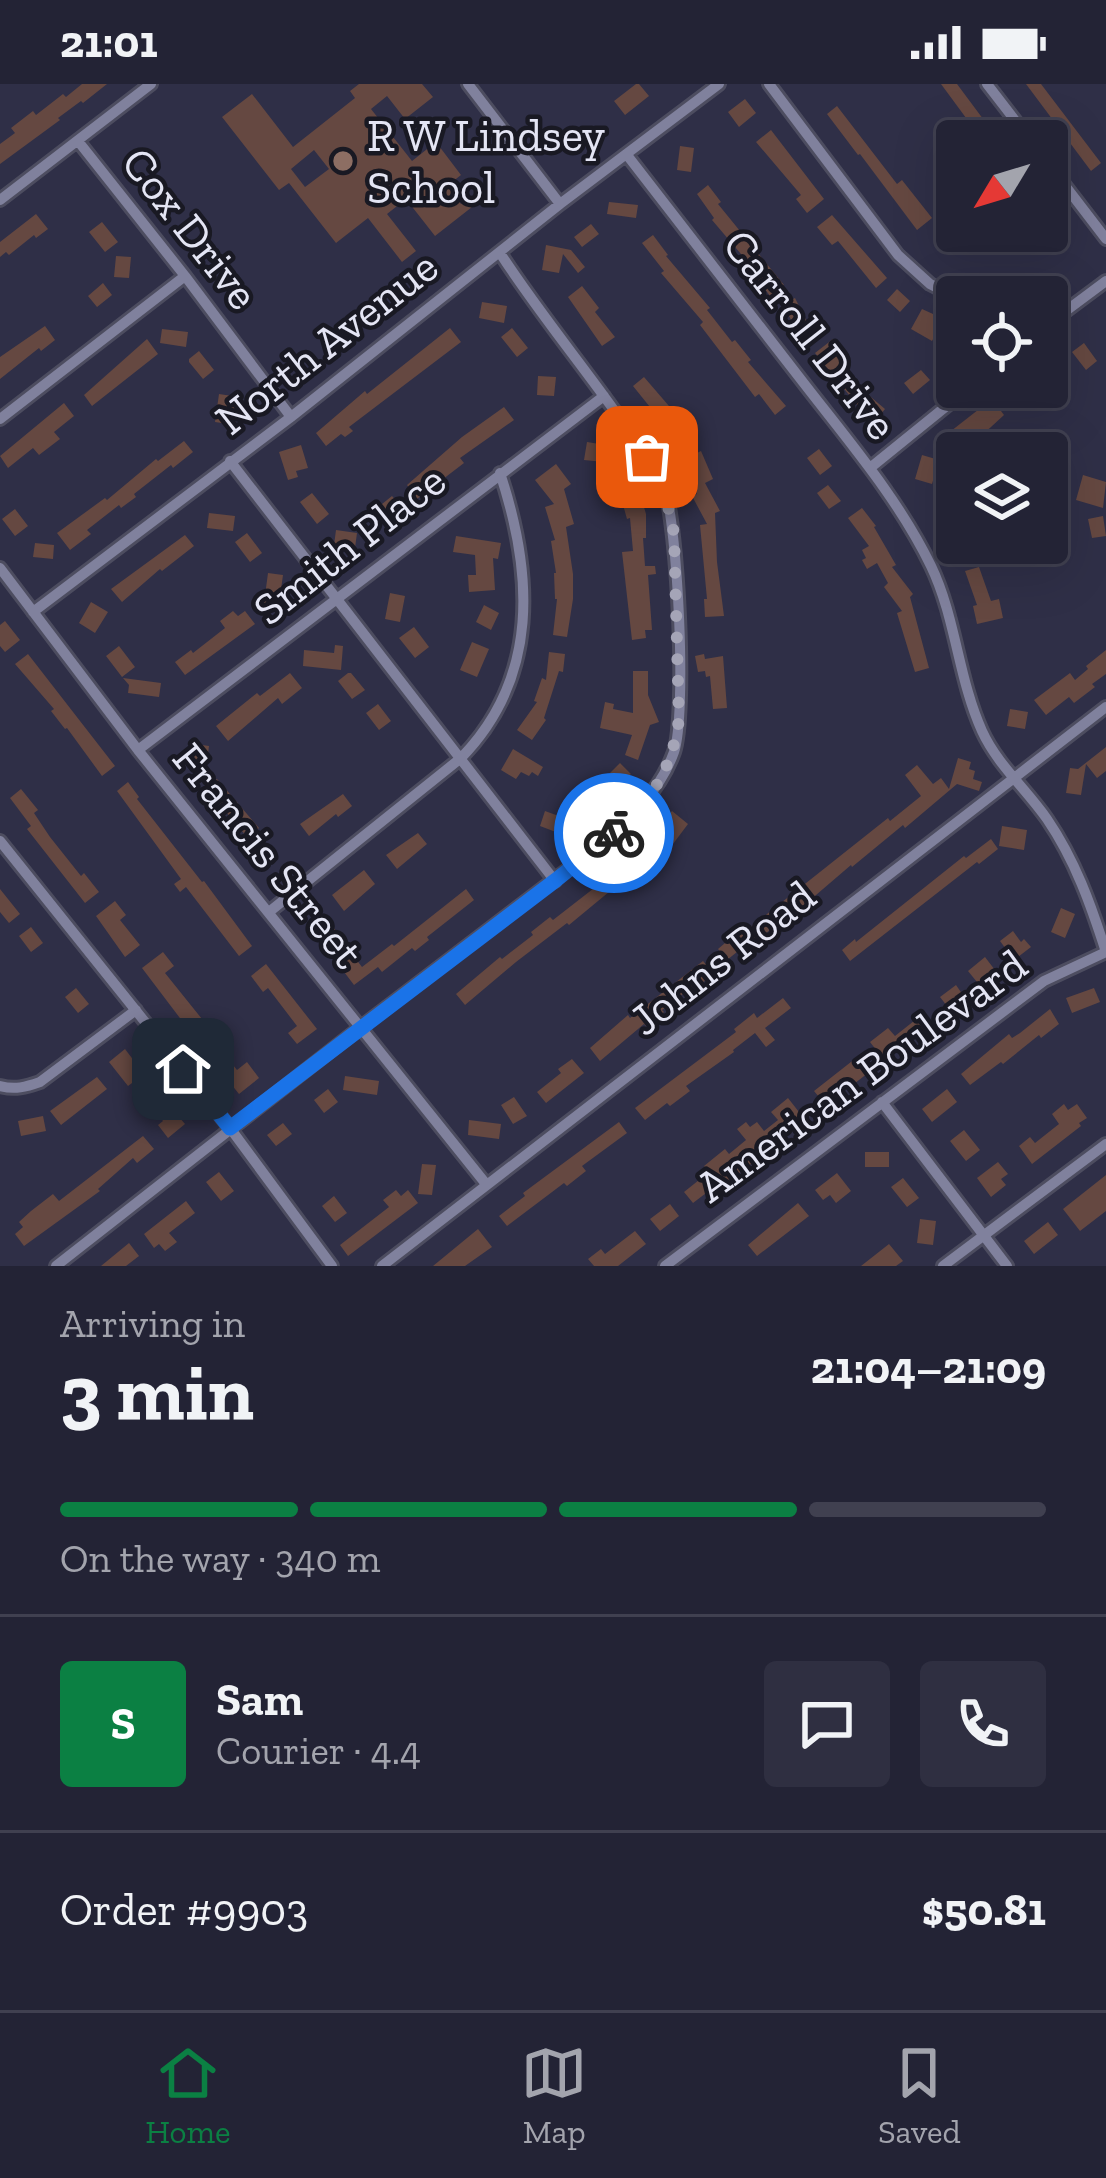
<!DOCTYPE html>
<meta charset="utf-8">
<style>
body{margin:0;font-family:"Zilla Slab",serif;background:#2f2f41;color:#f1f3f6;height:100vh;display:flex;flex-direction:column;font-size:45px;white-space:nowrap}
*{box-sizing:border-box;margin:0}
p{font-size:39px;color:#a3a4ad}
.icon{flex:none;width:66px;height:66px;fill:none;stroke:currentColor;stroke-width:2;stroke-linecap:round;stroke-linejoin:round}
.map{position:relative;height:1182px;overflow:hidden}
.details{display:flex;flex-direction:column;background:#232335;flex:1}
.details>*{flex:none}
.needle{width:78px;rotate:232deg}
.buttons{position:absolute;left:936px;top:36px;display:grid;gap:24px}
.buttons a{display:grid;place-items:center;width:132px;height:132px;border-radius:12px;background:#232335;box-shadow:0 12px 48px #0002,0 0 0 3px #404050;font-size:60px}
.pin{position:absolute;display:grid;place-items:center;width:102px;height:102px;color:#fff;margin:-51px;border-radius:24px;box-shadow:0 6px 18px #0006}
.courier{position:absolute;display:grid;place-items:center;width:120px;height:120px;margin:-60px;border:9px solid #1a73e8;border-radius:50%;background:#fff;color:#222;box-shadow:0 3px 15px #0007}
.overview em{font-style:normal;font-weight:800}
.overview div{display:flex;flex-direction:column-reverse}
.overview{display:flex;align-items:center;justify-content:space-between;height:204px;padding:0 60px}
h1{font-size:78px;font-weight:800;line-height:90px}
.bar{display:grid;grid-template-columns:repeat(4,1fr);gap:18px 12px;align-content:center;height:144px;padding:0 60px}
.bar i{height:15px;border-radius:9px;background:#404050}
.bar .on{background:#0b8043}
.bar p{grid-column:span 4}
.line{display:flex;align-items:center;gap:30px;padding:0 60px;border-top:3px solid #404050}
.line div{flex:1}
.round{display:grid;place-items:center;flex:none;width:126px;height:126px;border-radius:12px;background:#2f2f41}
.status{display:flex;justify-content:space-between;align-items:center;height:84px;padding:0 60px;background:#232335;direction:ltr}
.status svg{height:33px;fill:currentColor}
.menu{display:flex;justify-content:space-around;align-items:center;height:168px;border-top:3px solid #404050;background:#232335;font-size:33px;color:#a3a4ad}
.menu a{display:grid;justify-items:center;gap:6px}
.menu .on{color:#0b8043}
.map>svg:first-child{display:block}
</style>
<div class="status"><b>21:01</b><svg viewBox="0 0 49 12"><path d="M0 12V9h3v3zM5 12V6h3v6zM10 12V3h3v9zM15 12V0h3v12zM26 1h20v11H26zM47 4h2v5h-2z"/></svg></div>
<div class="map">
<svg width="1106" height="1182" viewBox="0 0 1106 1182">
<rect width="100%" height="100%" fill="#2f2f47"/>
<path fill="#654841" fill-rule="evenodd" d="M82 0H107L83 19 81 17 58 34 60 36 0 80V60L15 49 11 44 33 27 36 31 63 10 66 13Z
M359 0H422L433 13 405 35 387 12 371 25 412 77 436 58 461 91 447 102 461 120 466 116 472 123 435 152 406 115 387 130 416 167 402 178 368 134 336 159 289 99 279 106 222 33 252 10 293 63 355 14 350 7ZM314 66 329 85 305 103 291 85Z
M636 0H639L649 12 625 31 614 17Z
M941 0H957L995 51 983 57Z
M1026 0H1041L1101 79 1091 87Z
M745 15 756 29 739 43 728 28Z
M837 22 897 100 902 96 932 134 917 146 860 70 858 71 827 30Z
M771 46 824 115 807 129 796 115 801 111 756 58Z
M680 62 694 64 691 88 677 86Z
M708 101 721 118 718 120 784 201 770 212 755 192 758 190 712 136 714 134 697 110Z
M609 118 638 121 636 134 607 130Z
M36 130 48 145 36 154 34 151 9 171 6 168 0 173V158Z
M832 131 887 194 876 204 838 157 832 161 817 143Z
M102 138 118 158 105 168 89 148Z
M591 140 599 150 582 163 574 153Z
M653 151 668 171 666 172 710 224 707 226 732 258 735 256 751 276 748 278 786 322 775 331 759 310 755 313 700 241 703 238 661 189 664 187 642 159Z
M546 161 571 166 585 183 578 189 563 170 559 189 542 186Z
M116 172 131 173 129 194 114 193Z
M1019 189 1039 200 1031 213 1011 202Z
M103 199 112 211 97 223 88 212Z
M582 202 599 224 595 228 615 253 602 262 568 213Z
M897 205 910 217 900 228 887 216Z
M795 214 807 238 795 244 783 220Z
M482 218 507 222 504 239 479 234Z
M922 225 944 235 932 257 911 245Z
M45 242 55 256 41 267 39 264 0 295V273Z
M450 244 461 258 349 343 353 347 345 353 341 350 326 362 316 349 365 307 367 310Z
M512 244 528 264 517 273 501 253Z
M162 245 188 248 186 263 160 259Z
M147 255 158 270 92 322 84 311Z
M833 255 846 271 840 276 859 303 885 325 874 339 856 324 858 322 815 269Z
M1084 259 1097 277 1086 286 1072 268Z
M199 267 214 286 203 295 189 278V275Z
M921 286 930 296 913 310 904 299Z
M538 292 556 293 554 312 537 311Z
M644 293 675 329 697 369 701 367 713 395 705 399 720 427 715 429 717 478 724 532 705 533 704 515H707L700 441 707 440 692 412 697 410 678 366 664 344 666 343 633 302Z
M219 310 239 313 235 341 215 338Z
M992 315 1004 331 966 366 951 347Z
M64 319 74 332 54 348 60 355 39 371 33 364 8 384 0 372Z
M504 323 514 336 460 374 464 379 417 415 407 401 462 353Z
M184 357 193 368 173 384 171 381 134 410 136 413 121 424 119 421 87 446 91 450 70 466 57 449 105 414 107 416 156 375 158 377Z
M587 358 606 361 604 378 584 376Z
M301 361 308 384 296 387 298 393 288 396 279 368Z
M819 365 832 382 820 391 807 374Z
M922 371 939 376 932 400 915 395Z
M556 380 571 400 564 405 574 440 566 443 573 490V515L567 553 553 551 557 515H555L554 489H556L551 457 555 456 545 423 554 420 535 396Z
M626 386 633 407 639 406 646 430V454H643L645 482H655L656 490 648 491 652 546H645L646 554 632 556 622 468 633 467 630 434 627 435 618 403 610 406 606 394Z
M1083 391 1106 398 1103 424 1076 416Z
M828 401 841 417 829 425 817 409Z
M312 409 329 430 317 440 300 418Z
M392 412 402 424 387 436 377 424Z
M862 424 876 442 874 443 896 481 892 483 913 510 910 513 929 584 915 588 897 529 902 527 884 503 888 499 877 479 867 485 862 476 866 474 862 466 869 462 848 434Z
M15 425 28 442 15 452 2 435Z
M209 429 235 432 233 447 207 444Z
M1103 432 1106 452 1092 454 1088 435Z
M336 446 357 449 355 464 334 461Z
M957 446V459H966L970 468 957 475 946 450Z
M247 449 262 469 250 478 235 458Z
M185 451 194 462 162 487 160 485 122 518 111 505Z
M456 452 501 459 498 475 493 474 495 506 469 508 468 491H476L475 471 453 468Z
M35 459 54 461 53 475 33 473Z
M979 483 991 517 999 515 1003 534 977 540 973 522 977 521 965 487Z
M268 489 283 491 279 520 264 519Z
M390 509 405 512 400 538 385 535Z
M91 518 108 528 95 549 79 539Z
M484 521 499 529 491 546 476 538Z
M233 527 238 532 245 527 255 540 185 591 175 578 191 566 193 569 225 544 220 537Z
M5 537 20 556 5 568 0 562V541Z
M414 543 429 563 415 574 399 554Z
M472 558 489 565 477 593 460 586Z
M335 561 343 562 341 586 303 582 304 566 334 569Z
M119 562 135 583 122 593 106 572Z
M1106 566V590L1092 600 1095 603 1074 619 1069 613 1046 631 1034 616 1070 589 1075 596 1088 585 1086 582Z
M549 568 565 570 563 588 559 587 544 634 546 636 532 656 517 646 537 618 534 617 542 594 546 596Z
M28 570 115 682 102 692 67 644 65 645 51 627 54 625 15 580Z
M704 570 705 575 723 572 727 624 713 625 710 592 706 593 705 587 698 588 695 572Z
M633 587H648V611L659 638 650 641 638 676 625 671 632 651 600 644 605 618 614 620 613 625 633 629Z
M290 589 302 604 282 620 278 614 228 657 216 642 257 609 260 612Z
M348 589H351L365 606 352 615 338 597Z
M123 594 161 599 159 613 128 609 129 601Z
M378 620 391 637 379 646 366 629Z
M1010 625 1028 628 1025 645 1007 642Z
M195 660 209 662 206 686 192 684Z
M1106 663V687L1097 694 1086 680 1081 711 1066 709 1070 684 1078 685Z
M513 665 543 683 538 692 532 688 529 692 521 688 516 695 501 686Z
M958 674 971 678 969 685 975 687 973 695 982 698 979 707 957 700 905 744 903 741 852 783 851 781 802 823 800 821 754 859 752 856 727 876 718 865 731 854 733 857 888 734 890 737 921 712 905 691 917 681 933 700 941 694 949 705Z
M620 679 631 690 603 716 606 719 590 731 581 719 606 700 603 696Z
M217 695 259 744 247 753 206 704Z
M128 698 139 713 137 715 202 798 204 797 252 862 239 872 186 803 180 808 174 800 181 795 117 707Z
M21 705 38 726 34 729 50 753 81 792 84 789 99 808 85 819 27 745 31 742 10 714Z
M343 710 352 722 338 733 336 730 309 752 300 740Z
M545 727 567 735 561 750 540 742Z
M672 727 688 740 673 760 637 785 639 788 623 800 621 798 569 841 567 839 516 878 465 921 456 910 500 873 502 875 533 851 531 848 550 833 553 836 643 766 642 764 667 744 662 740Z
M1002 742 1027 746 1024 766 999 762Z
M418 749 427 760 397 785 386 771Z
M991 755 998 765 979 780 977 778 850 877 842 866 855 855 856 858 964 772 966 774Z
M364 786 375 800 344 827 332 811Z
M0 805 20 830 9 839 0 828Z
M466 805 474 816 427 853 429 856 415 867 412 864 382 888 378 883 354 901 335 876 349 866 362 883 392 860 394 862Z
M115 817 126 831 120 836 140 861 125 873 96 832Z
M1061 824 1075 830 1065 854 1051 848Z
M325 832 339 851 328 860 314 841Z
M31 843 43 859 31 868 19 852Z
M1013 847 1021 858 1024 855 1031 863 1014 876 1000 857Z
M163 868 174 882 165 889 206 940 192 950 142 884Z
M985 873 998 890 981 903 968 887Z
M703 877 714 890 698 902 696 900 662 926 664 928 646 942 644 940 600 977 590 964 628 931 630 934Z
M266 880 317 945 297 960 288 949 297 942 268 904 263 908 251 892Z
M956 901 965 914 950 926 940 913Z
M76 904 89 920 78 929 65 913Z
M1094 904 1100 918 1072 929 1066 914Z
M783 914 791 924 765 944 775 956 766 963 755 949 733 966 734 968 686 1002 690 1007 670 1022 667 1019 645 1036 635 1024 736 948 734 945 754 929 757 934Z
M1050 925 1059 940 1041 954 1039 951 1003 980 1001 978 970 1001 961 990 1009 950 1012 954 1020 949Z
M924 929 933 941 884 976 870 958 888 944 895 952Z
M214 957 237 986 247 978 259 994 239 1010 203 965Z
M125 965 144 990 128 1002 109 978Z
M856 974 868 989 850 1003 847 999 823 1018 814 1007Z
M572 975 584 989 546 1019 537 1008 561 989 558 985Z
M345 992 379 997 377 1011 343 1006Z
M97 993 107 1005 61 1041 50 1027Z
M328 1005 338 1018 324 1029 314 1016Z
M947 1005 957 1018 932 1038 922 1025Z
M514 1013 527 1032 513 1040 501 1021Z
M788 1014 806 1037 720 1104 718 1100 693 1119 684 1108 709 1088 704 1082 725 1065 729 1070 746 1056 737 1045 746 1038 750 1043 757 1038 764 1047 778 1036 771 1028Z
M168 1020 185 1040 168 1054 158 1041 163 1037 157 1029Z
M1064 1020 1068 1026 1077 1020 1087 1034 1079 1039 1081 1042 1032 1080 1019 1062 1030 1053 1035 1059 1059 1040 1052 1030Z
M43 1032 46 1047 21 1052 18 1037Z
M469 1036 501 1040 499 1055 468 1051Z
M619 1038 627 1049 582 1082 586 1087 567 1102 564 1099 507 1142 499 1132 525 1112 523 1109Z
M283 1039 292 1050 276 1062 267 1051Z
M964 1046 980 1066 966 1077 950 1057Z
M143 1052 154 1065 137 1079 133 1074 98 1105 100 1107 24 1162 15 1150 23 1143 19 1138 31 1127 53 1110 59 1117Z
M865 1068H889V1083H865Z
M998 1078 1008 1090 1001 1095 1006 1101 991 1113 977 1094Z
M422 1080 436 1081 432 1111 418 1110Z
M219 1088 234 1107 221 1117 206 1098Z
M837 1089 851 1107 836 1119 830 1111 823 1116 815 1106Z
M1106 1091V1127L1080 1147 1063 1125Z
M903 1094 919 1114 907 1123 891 1103Z
M396 1106 401 1112 408 1106 418 1119 348 1172 340 1161 389 1123 383 1116Z
M334 1112 347 1129 335 1138 322 1122Z
M186 1117 195 1129 169 1149 177 1158 165 1167 159 1160 154 1164 144 1150Z
M798 1119 809 1132 757 1172 748 1161Z
M670 1120 679 1132 660 1147 650 1135Z
M920 1135 936 1137 933 1161 917 1159Z
M1048 1138 1058 1151 1034 1170 1024 1157Z
M478 1145 492 1163 465 1182H433Z
M635 1147 646 1160 618 1182H594L588 1175 601 1165 605 1170Z
M129 1159 139 1172 126 1182H101Z
M889 1160 903 1177 896 1182H861Z"/>
<g fill="none" stroke-linecap="round" stroke-linejoin="round">
<g stroke="#4d4d60" stroke-width="16">
<path id="minor" d="M468 0 560 120
M769 0 898 171 930 200 957 214
M987 0 1031 57
M78 57 185 192 291 333
M627 71C687 148 746 225 806 302 851 360 899 416 931 482 956 534 958 594 982 647 997 680 1026 705 1047 735 1075 776 1091 821 1106 868
M1047 78 1106 155
M0 116 151 0
M1047 241 1106 197
M0 335 185 192
M230 377 555 797
M870 384 970 303
M0 484 138 666 486 1100
M33 528 291 333 560 120 719 0
M138 666 604 312
M0 757 230 1044 332 1182
M269 828 461 674C540 593 533 489 500 389
M0 1002C15 1006 26 1003 40 998L136 926
M882 1018 1007 1182
M56 1182 361 943 601 760C631 734 660 707 674 668 687 630 678 442 664 402 655 378 635 354 619 333 580 278 537 226 500 169
M382 1182 1106 623
M665 1182 1044 897 1106 868
M943 1182 1106 1060"/>
</g>
<use href="#minor" stroke="#80819d" stroke-width="10"/>
</g>
<g fill="none" stroke-linecap="round" stroke-linejoin="round">
<path stroke="#a5a5b7" stroke-width="12" stroke-dasharray="0 21.6" d="M614 749C652 716 672 685 679 635L674 449 663 400 647 373"/>
<path stroke="#1a73e8" stroke-width="15" d="M183 985 230 1044 556 796 614 749"/>
</g>
<circle fill="#8d6e63" stroke="#191923" stroke-width="4.5" cx="343" cy="77" r="12"/>
<g text-anchor="middle" stroke-width="9" stroke-linejoin="round" paint-order="stroke">
<g font-size="45" fill="#e4e5f4" stroke="#191923" text-anchor="start">
<text x="367" y="67">R W Lindsey<tspan x="367" dy="52">School</tspan></text>
</g>
<g font-size="45" fill="#e4e5f4" stroke="#191923">
<text transform="translate(191 144) rotate(52)" y="16">Cox Drive</text>
<text transform="translate(811 250) rotate(52)" y="16">Carroll Drive</text>
<text transform="translate(326 258) rotate(-38)" y="16">North Avenue</text>
<text transform="translate(349 460) rotate(-38)" y="16">Smith Place</text>
<text transform="translate(269 771) rotate(51)" y="16">Francis Street</text>
<text transform="translate(722 873) rotate(-38)" y="16">Johns Road</text>
<text transform="translate(861 991) rotate(-36)" y="16">American Boulevard</text>
</g>
</g>
</svg>
<div class="buttons">
<a><svg class="needle" viewBox="-14 -14 28 28"><path d="M0-13l5 13h-10z" fill="#e53935"/><path d="M0 13l5-13h-10z" fill="#a3a4ad"/></svg></a>
<a><svg class="icon" aria-label="locate" viewBox="0 0 24 24"><circle cx="12" cy="12" r="6"/><path d="M12 2v4M12 18v4M2 12h4M18 12h4"/></svg></a>
<a><svg class="icon" aria-label="layers" viewBox="0 0 24 24"><path d="M12 4l9 5-9 5-9-5zM3 14l9 5 9-5"/></svg></a>
</div>
<div class="pin" style="left:647px;top:373px;background:#ea580c"><svg class="icon" aria-label="bag" viewBox="0 0 24 24"><path d="M5 8h14l-1 12H6zM9 8a3 3 0 0 1 6 0"/></svg></div>
<div class="pin" style="left:183px;top:985px;background:#1f2937"><svg class="icon" aria-label="home" viewBox="0 0 24 24"><path d="M3 11l9-7 9 7M6 9v11h12V9"/></svg></div>
<div class="courier" style="left:614px;top:749px"><svg class="icon" aria-label="bike" viewBox="0 0 24 24"><circle cx="6" cy="16" r="4"/><circle cx="18" cy="16" r="4"/><path d="M6 16l4-8h5l3 8M10 8l3 8H6M13 5h3"/></svg></div>
</div>
<section class="details">
<div class="overview"><div><h1>3 min</h1><p>Arriving in</p></div><em>21:04–21:09</em></div>
<div class="bar"><i class="on"></i><i class="on"></i><i class="on"></i><i></i><p>On the way · 340 m</p></div>
<div class="line" style="height:216px"><b class="round" style="background:#0b8043;color:#fff">S</b><div><b>Sam</b><p>Courier · 4.4</p></div><a class="round"><svg class="icon" aria-label="chat" viewBox="0 0 24 24"><path d="M4 5h16v11H9l-5 4z"/></svg></a><a class="round"><svg class="icon" aria-label="phone" viewBox="0 0 24 24"><path d="M5 4h4l2 5-3 2q2 4 5 5l2-3 5 2v4C11 20 4 13 5 4z"/></svg></a></div>
<div class="line" style="height:156px"><div>Order #9903</div><b>$50.81</b></div>
</section>
<nav class="menu">
<a class="on"><svg class="icon" aria-label="home" viewBox="0 0 24 24"><path d="M3 11l9-7 9 7M6 9v11h12V9"/></svg>Home</a>
<a><svg class="icon" aria-label="map" viewBox="0 0 24 24"><path d="M3 6l6-2 6 2 6-2v14l-6 2-6-2-6 2zM9 4v14M15 6v14"/></svg>Map</a>
<a><svg class="icon" aria-label="saved" viewBox="0 0 24 24"><path d="M7 4h10v16l-5-4-5 4z"/></svg>Saved</a>
</nav>
